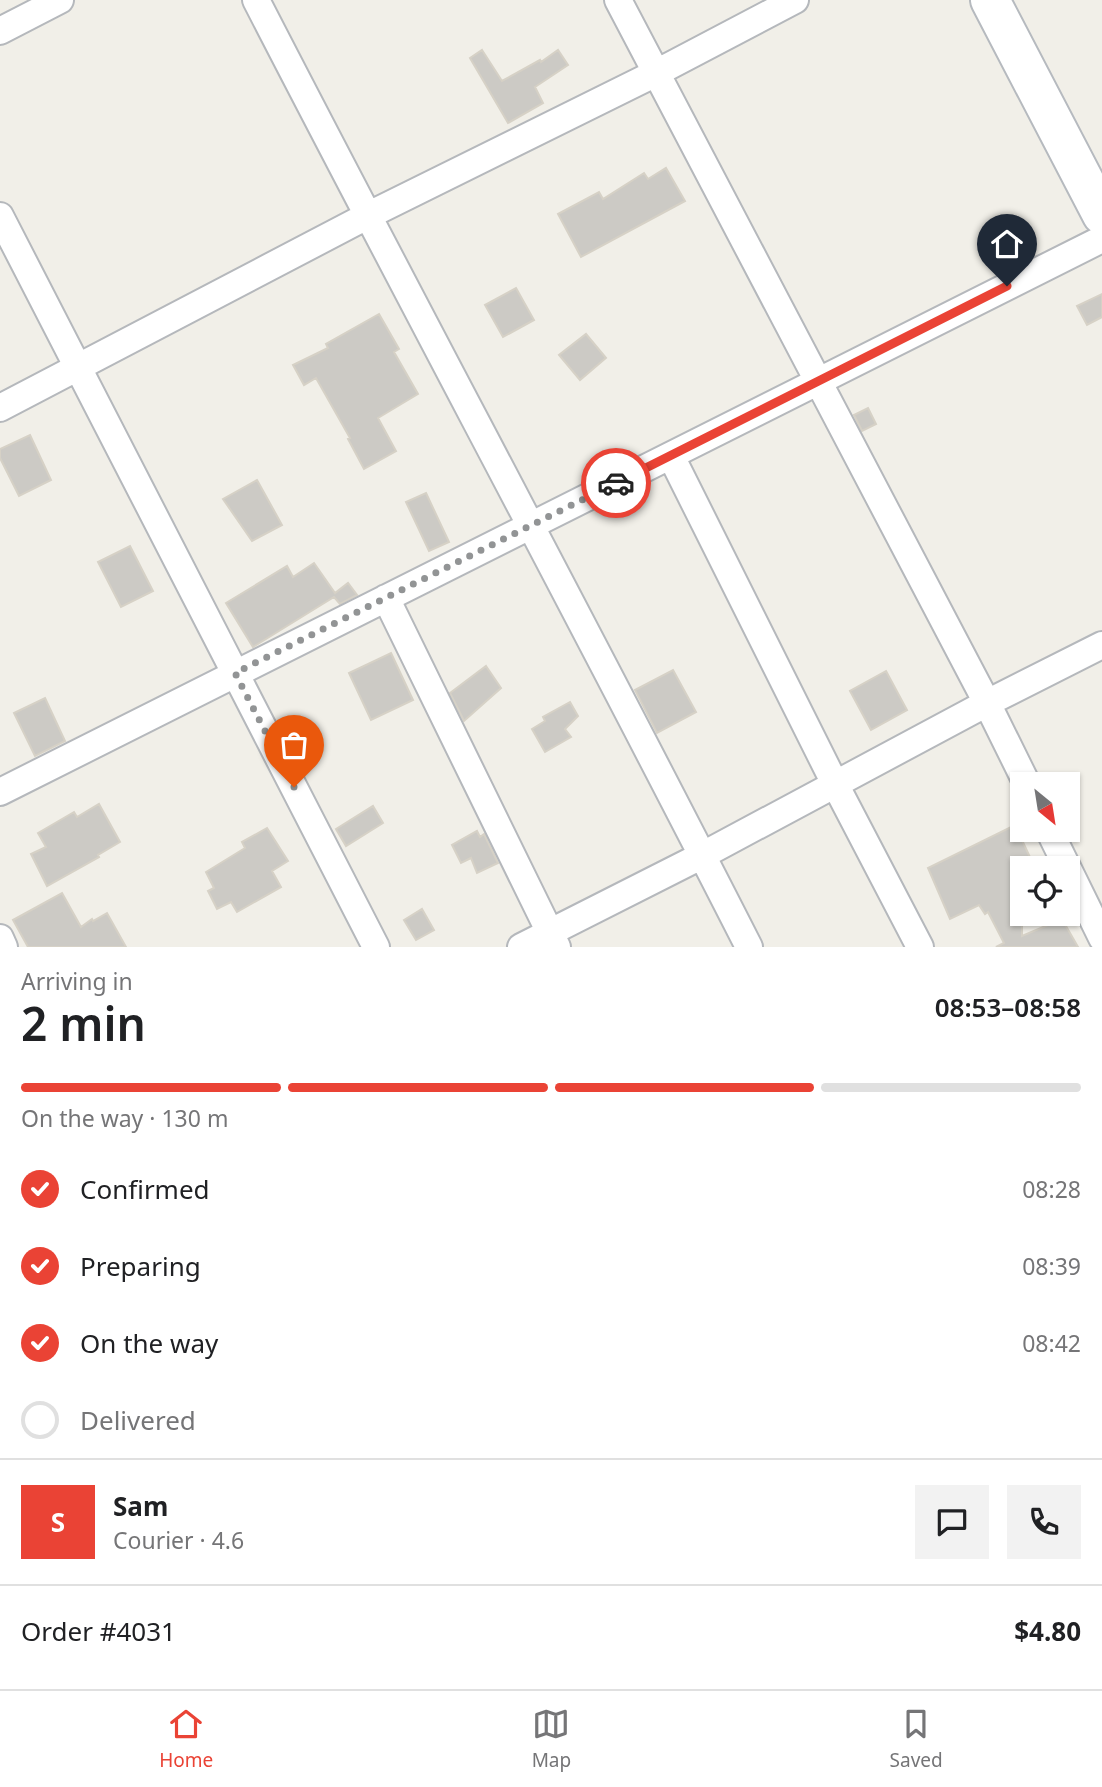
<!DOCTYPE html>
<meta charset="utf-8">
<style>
body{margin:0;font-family:"Noto Sans",sans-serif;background:#f2f2f2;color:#202124;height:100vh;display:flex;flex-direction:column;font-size:26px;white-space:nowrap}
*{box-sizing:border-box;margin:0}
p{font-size:23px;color:#757577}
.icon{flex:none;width:38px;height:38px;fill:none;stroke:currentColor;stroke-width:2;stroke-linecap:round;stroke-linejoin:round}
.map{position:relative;height:947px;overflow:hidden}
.details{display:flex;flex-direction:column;background:#fff;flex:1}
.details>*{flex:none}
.needle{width:46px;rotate:150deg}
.fabs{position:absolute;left:1010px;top:772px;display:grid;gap:14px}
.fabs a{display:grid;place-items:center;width:70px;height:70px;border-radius:0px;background:#fff;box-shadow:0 2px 5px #0004;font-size:35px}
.pin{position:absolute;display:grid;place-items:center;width:60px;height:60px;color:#fff;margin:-72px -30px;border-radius:50% 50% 50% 0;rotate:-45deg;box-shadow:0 0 7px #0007}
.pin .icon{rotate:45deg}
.courier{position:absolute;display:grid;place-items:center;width:70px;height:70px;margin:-35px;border:5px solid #ea4335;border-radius:50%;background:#fff;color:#222;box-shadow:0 2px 9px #0007}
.summary em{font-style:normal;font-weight:600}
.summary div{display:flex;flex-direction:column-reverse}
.summary{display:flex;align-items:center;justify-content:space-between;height:119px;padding:0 21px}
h1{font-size:46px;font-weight:600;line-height:52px}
.bar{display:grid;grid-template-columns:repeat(4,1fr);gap:10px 7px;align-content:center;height:84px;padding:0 21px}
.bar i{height:9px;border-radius:5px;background:#e0e0e0}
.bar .selected{background:#ea4335}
.bar p{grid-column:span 4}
.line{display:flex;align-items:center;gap:18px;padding:0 21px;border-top:2px solid #e0e0e0}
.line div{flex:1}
.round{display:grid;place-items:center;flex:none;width:74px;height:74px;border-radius:0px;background:#f2f2f2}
ol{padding:0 21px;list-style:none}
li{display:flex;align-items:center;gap:21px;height:77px}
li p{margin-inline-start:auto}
li .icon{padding:7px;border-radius:50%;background:#ea4335;color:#fff;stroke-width:4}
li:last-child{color:#757577}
li i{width:38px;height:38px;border:4px solid #e0e0e0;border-radius:50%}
.menu{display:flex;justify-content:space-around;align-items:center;height:98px;border-top:2px solid #e0e0e0;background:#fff;font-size:19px;color:#757577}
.menu a{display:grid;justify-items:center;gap:4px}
.menu .selected{color:#ea4335}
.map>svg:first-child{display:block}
</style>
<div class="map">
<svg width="1102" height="947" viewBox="0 0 1102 947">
<rect width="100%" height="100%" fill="#f1efe8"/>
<path fill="#cccac5" stroke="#d6d1c6" stroke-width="2" d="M482 50 502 81 540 60 541 62 558 50 568 65 535 87 543 103 508 123 470 58Z
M666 168 685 201 581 257 558 214 599 192 603 199 644 173 648 179Z
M516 288 534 320 503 337 485 305Z
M1102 294V317L1087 325 1077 306Z
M379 314 399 349 394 352 418 394 378 418 396 451 364 469 348 439 350 438 316 378 304 385 293 365 328 348 326 344Z
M586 334 606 358 580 380 559 355Z
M868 408 876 424 862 431 854 415Z
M30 435 51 480 19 496 0 458V449Z
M257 480 282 525 252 541 223 499Z
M426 493 449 542 429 551 406 502Z
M130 546 153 591 121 607 98 562Z
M314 563 335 593 348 583 357 595 340 604 334 597 253 647 226 603 287 566 293 577Z
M391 653 413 700 371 720 349 673Z
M486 666 501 688 464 721 450 693Z
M673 670 696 712 657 733 635 690Z
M886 671 907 710 871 730 850 691Z
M45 698 65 741 35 756 14 713Z
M570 702 578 716 565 729 571 737 545 752 532 729 545 721 543 717Z
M99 804 120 842 98 855 99 857 47 886 31 854 46 847 38 833 74 812 77 817Z
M373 806 383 823 346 846 336 829Z
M1015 825 1035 868H1022V936L1062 919 1078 947H996L1004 943 988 912 985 914 979 905 950 919 928 868Z
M267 828 288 861 272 871 281 887 237 912 231 902 217 909 208 891 214 888 206 872 245 848 242 842Z
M477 831 480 837 484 834 498 863 477 873 471 858 461 863 452 845Z
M62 893 81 927 92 919 93 921 107 913 126 947H28L13 920Z
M422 909 434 930 416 940 404 920Z"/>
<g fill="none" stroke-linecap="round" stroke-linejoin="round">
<g stroke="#b5b8bc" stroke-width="30">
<path id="street" d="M256 0C419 317 588 630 749 947
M618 0 987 703 1027 784
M0 31 60 0
M0 216 376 947
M0 408 367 216 656 73 795 0
M671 456 835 784 920 947
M386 598 557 947
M0 792 1102 239
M1049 830 1102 938
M0 938 4 947
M521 947 703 855 987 703 1102 645"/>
</g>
<g stroke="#b6babf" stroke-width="42">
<path id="secondary" d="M990 0 1102 215"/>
</g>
<use href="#street" stroke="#fff" stroke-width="26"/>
<use href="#secondary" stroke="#fff" stroke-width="38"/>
</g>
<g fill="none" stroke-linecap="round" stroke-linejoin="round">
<path stroke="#929495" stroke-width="7" stroke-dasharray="0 12.6" d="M294 787 235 673 616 483"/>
<path stroke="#ea4335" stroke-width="9" d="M616 483 1007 286"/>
</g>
</svg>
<div class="fabs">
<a><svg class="needle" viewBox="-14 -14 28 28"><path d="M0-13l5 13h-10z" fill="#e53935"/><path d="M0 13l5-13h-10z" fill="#757577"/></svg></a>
<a><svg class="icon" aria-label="locate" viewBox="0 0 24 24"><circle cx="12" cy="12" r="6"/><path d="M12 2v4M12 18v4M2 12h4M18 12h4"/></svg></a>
</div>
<div class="pin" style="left:294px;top:787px;background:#ea580c"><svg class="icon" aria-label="bag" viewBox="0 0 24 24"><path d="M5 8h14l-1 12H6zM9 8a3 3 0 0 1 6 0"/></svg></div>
<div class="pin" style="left:1007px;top:286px;background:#1f2937"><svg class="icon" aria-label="home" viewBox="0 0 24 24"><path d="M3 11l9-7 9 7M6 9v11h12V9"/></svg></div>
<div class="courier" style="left:616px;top:483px"><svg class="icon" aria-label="car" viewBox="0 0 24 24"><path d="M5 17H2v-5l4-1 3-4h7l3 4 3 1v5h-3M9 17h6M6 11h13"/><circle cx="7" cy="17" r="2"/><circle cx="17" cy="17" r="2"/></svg></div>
</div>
<section class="details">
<div class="summary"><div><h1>2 min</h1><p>Arriving in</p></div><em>08:53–08:58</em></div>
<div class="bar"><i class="selected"></i><i class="selected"></i><i class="selected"></i><i></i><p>On the way · 130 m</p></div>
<ol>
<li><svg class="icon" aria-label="check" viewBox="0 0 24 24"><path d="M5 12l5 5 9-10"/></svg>Confirmed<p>08:28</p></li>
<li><svg class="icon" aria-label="check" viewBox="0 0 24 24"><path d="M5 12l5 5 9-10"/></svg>Preparing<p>08:39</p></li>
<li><svg class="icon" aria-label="check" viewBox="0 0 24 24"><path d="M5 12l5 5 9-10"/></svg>On the way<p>08:42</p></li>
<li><i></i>Delivered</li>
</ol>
<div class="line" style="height:126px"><b class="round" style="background:#ea4335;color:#fff">S</b><div><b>Sam</b><p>Courier · 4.6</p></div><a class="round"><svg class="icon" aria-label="chat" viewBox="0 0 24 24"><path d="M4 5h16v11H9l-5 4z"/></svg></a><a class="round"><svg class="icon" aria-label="phone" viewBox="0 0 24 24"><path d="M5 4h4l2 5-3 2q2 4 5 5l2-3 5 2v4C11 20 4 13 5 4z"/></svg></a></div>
<div class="line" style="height:91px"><div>Order #4031</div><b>$4.80</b></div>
</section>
<nav class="menu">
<a class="selected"><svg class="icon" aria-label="home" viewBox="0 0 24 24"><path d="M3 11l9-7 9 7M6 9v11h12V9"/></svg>Home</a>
<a><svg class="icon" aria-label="map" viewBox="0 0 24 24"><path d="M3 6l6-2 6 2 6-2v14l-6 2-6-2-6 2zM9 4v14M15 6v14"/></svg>Map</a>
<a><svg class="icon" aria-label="saved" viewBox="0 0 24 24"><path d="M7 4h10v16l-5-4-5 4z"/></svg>Saved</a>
</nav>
